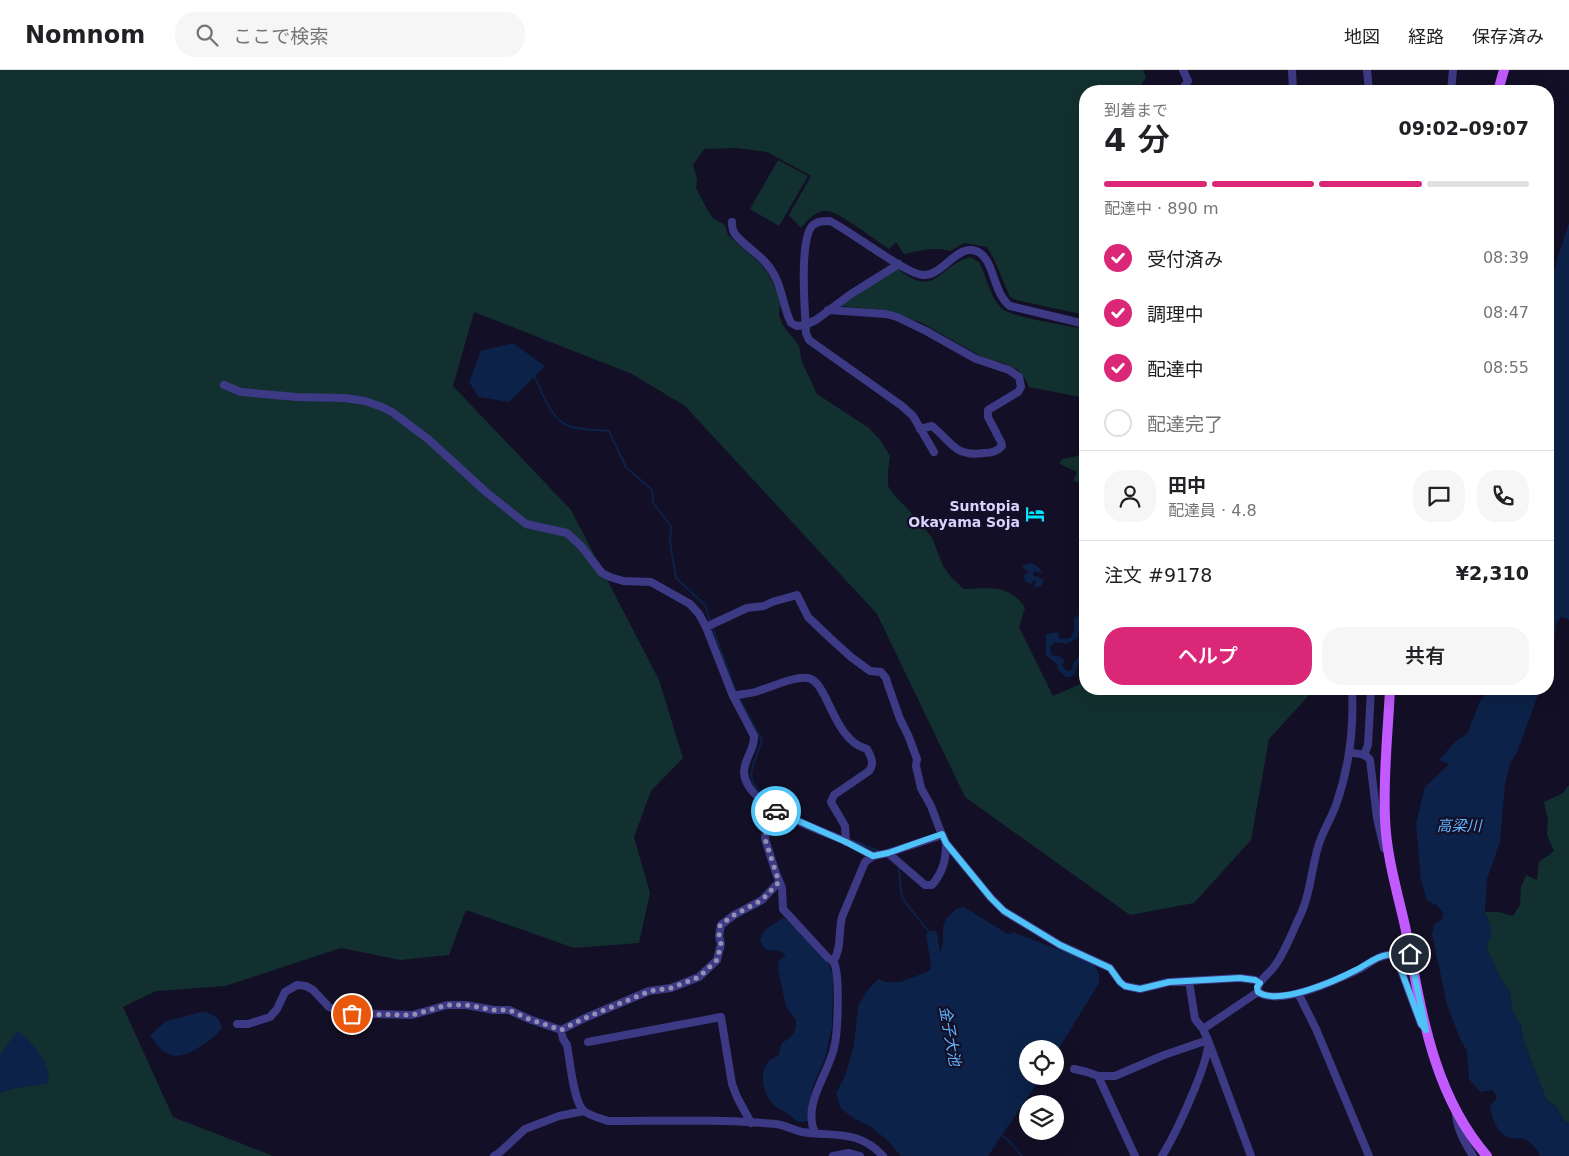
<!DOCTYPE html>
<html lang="ja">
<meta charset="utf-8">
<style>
body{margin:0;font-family:"DejaVu Sans","Noto Sans JP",sans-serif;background:#f6f6f6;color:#202124;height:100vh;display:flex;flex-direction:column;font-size:19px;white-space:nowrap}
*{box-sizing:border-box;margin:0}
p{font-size:16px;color:#757577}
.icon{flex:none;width:28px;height:28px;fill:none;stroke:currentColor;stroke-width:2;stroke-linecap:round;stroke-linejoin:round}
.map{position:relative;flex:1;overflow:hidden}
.details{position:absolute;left:1079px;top:15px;width:475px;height:610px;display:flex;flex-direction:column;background:#fff;border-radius:20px;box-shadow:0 5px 20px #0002}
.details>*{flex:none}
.buttons{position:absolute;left:1019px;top:970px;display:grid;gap:10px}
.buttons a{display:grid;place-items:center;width:45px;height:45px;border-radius:50%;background:#fff;box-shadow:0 5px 20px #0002;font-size:25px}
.pin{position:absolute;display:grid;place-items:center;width:42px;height:42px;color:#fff;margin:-21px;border:2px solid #fff;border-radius:50%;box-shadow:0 1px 5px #0007}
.courier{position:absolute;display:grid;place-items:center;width:50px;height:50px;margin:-25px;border:4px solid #4fc3f7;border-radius:50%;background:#fff;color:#222;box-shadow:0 1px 6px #0007}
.summary em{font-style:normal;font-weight:600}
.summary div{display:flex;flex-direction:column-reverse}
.summary{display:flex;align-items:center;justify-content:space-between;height:85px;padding:0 25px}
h1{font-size:32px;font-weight:600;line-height:38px}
.bar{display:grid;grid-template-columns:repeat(4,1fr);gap:8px 5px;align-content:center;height:60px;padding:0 25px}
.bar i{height:6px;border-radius:4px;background:#e0e0e0}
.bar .on{background:#db2777}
.bar p{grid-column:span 4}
.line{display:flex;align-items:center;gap:12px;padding:0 25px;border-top:1px solid #e0e0e0}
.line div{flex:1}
.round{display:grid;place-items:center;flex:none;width:52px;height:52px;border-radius:20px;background:#f6f6f6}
ol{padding:0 25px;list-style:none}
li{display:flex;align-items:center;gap:15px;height:55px}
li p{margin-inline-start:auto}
li .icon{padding:5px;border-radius:50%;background:#db2777;color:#fff;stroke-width:4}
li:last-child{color:#757577}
li i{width:28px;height:28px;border:2px solid #e0e0e0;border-radius:50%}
.primary-button{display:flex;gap:10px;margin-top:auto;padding:10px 25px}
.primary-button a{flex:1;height:58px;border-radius:20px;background:#db2777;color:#fff;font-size:20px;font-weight:600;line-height:58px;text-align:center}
.primary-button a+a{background:#f6f6f6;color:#202124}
header{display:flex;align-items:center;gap:30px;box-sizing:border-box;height:70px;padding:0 25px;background:#fff;border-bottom:1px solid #e0e0e0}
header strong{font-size:24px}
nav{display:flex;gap:28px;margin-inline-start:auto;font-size:18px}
.search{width:350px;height:45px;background:#f6f6f6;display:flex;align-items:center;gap:12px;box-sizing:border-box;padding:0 18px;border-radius:20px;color:#757577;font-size:19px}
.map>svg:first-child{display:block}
</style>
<header>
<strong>Nomnom</strong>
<div class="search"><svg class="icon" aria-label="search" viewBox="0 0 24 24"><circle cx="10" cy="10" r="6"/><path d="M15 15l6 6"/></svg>ここで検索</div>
<nav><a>地図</a><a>経路</a><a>保存済み</a></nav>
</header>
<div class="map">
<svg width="1569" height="1086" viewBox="0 0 1569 1086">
<rect width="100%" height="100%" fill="#130f26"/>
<path fill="#12302f" d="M0 0H1143L1146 7 1138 21H1085V245L1016 230 1010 227 994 189 987 177 964 173 950 181C934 176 919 181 904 184L896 172 889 179C876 171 840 142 827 141 816 140 807 150 801 158L789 145 811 106 767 82 736 78 704 79 693 95 697 109 696 118 708 141 713 148 725 155 728 165 762 195 769 205 778 223 780 234 779 245 782 254 799 276 802 292 817 324 869 358 881 371 890 386 888 401V416L895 426 920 452 932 468 943 496 952 508 964 519C990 518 1010 514 1025 538L1019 557 1053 626 1085 612V619H1320V621L1310 624 1269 669 1251 770 1194 833 1130 845 965 727 877 544 685 336 632 304 474 242 453 316 571 440 659 610 683 688 651 721 634 767 650 823 639 873 574 878 466 840 449 885 400 890 341 878 225 916 156 921 123 937 173 1047 273 1086H0Z
M778 90 808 106 779 156 750 139Z
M970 187 979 192C986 206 990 225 1000 237 1007 247 1070 256 1085 259V328L1029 317 1026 310 1018 300 1004 293 986 289 920 252 882 240 840 236 897 198C935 230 937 197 970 187Z
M1085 364V413L1073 411 1077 402 1060 394 1061 390C1067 387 1074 387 1081 385Z
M1569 715V1053L1564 1051 1556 1037 1546 1029 1524 973 1521 956 1512 941 1510 922 1499 906 1486 876C1493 858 1492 860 1485 842H1499L1513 846 1520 835 1521 817 1526 805 1537 810 1539 792 1554 781 1547 765 1548 750 1544 732 1563 723Z"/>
<path fill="#0c2248" d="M1569 153V551L1568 549 1562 547 1557 551 1554 573 1548 592V225L1557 189Z
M513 273 545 296 509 332 479 327 469 312 481 281Z
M1030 493C1036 494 1040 497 1042 503L1034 501 1033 505 1044 510 1041 517 1034 516 1036 511 1034 510 1031 514 1025 511 1024 505 1027 504 1028 501 1026 499H1023V495Z
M1080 544 1085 546V554L1079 556 1078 568 1066 574 1055 572 1050 578 1052 585 1061 587 1065 590 1062 596 1067 601 1072 600 1073 593 1085 579V588L1078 594 1075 604 1070 607H1065L1058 599 1057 594 1046 585V564L1058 562 1059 569 1070 568 1074 561V548Z
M1489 619H1540L1518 680 1510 694 1505 715 1500 772 1487 809 1485 842 1491 857V867L1486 876 1499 906 1510 922 1512 941 1521 956 1524 973 1546 1029 1556 1037 1564 1051 1569 1053V1086H1540C1537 1078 1529 1069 1520 1068 1517 1068 1514 1069 1511 1068 1497 1065 1492 1048 1490 1036L1497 1028 1493 1020 1480 1022 1469 1009 1467 981 1461 971 1447 935 1432 864 1434 855 1442 849 1443 843 1437 835 1427 831 1421 811 1416 753 1425 717 1449 694 1439 690 1456 671 1467 664 1479 633Z
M964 837 1006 863 1010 864 1013 862 1092 892 1099 904V913L1055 985V979H1028V1006H1042L988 1086H901L886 1069 871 1057 855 1049 841 1039 836 1023 845 1006 854 975 858 936 866 922 878 909 886 912H900L927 902 933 897 939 885 943 873V857L947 848 957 838Z
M783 848 794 853 819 885 828 893 833 905 832 957 825 989 813 1015 810 1029 809 1050C800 1055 796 1051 789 1045 784 1041 778 1039 773 1034 760 1020 757 993 778 986L782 973C793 966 796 963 796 950L786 937 778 899 779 890 786 885 777 880 769 881 764 878 760 869 766 859Z
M201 942C211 942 219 946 222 957 217 965 209 971 201 976 177 991 166 990 150 965L166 951Z
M17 961C29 967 56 1000 47 1014L16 1018 0 1023V985Z"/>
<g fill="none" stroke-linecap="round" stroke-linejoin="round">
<path stroke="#0c2248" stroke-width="2" d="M534 306C543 323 550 349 569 356 579 360 598 360 609 361L626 397 652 420 653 433 671 456 670 472 676 508 705 535 710 551
M712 556 736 622
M739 628 762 671C748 709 743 710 777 736
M854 771 880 782
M898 795C901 806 899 818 903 829L932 866
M1001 1065 1008 1070 1022 1086"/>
<path stroke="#0c2248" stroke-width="11" d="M932 866 938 907"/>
<path stroke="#3d3a85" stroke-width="8" d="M1292 0 1293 21
M1367 0 1369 21
M1181 21 1188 11 1183 0
M1451 21 1453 0
M732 152C732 154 732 157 733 160 736 170 758 183 766 193 783 212 781 233 791 253L797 256 805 255 816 250 851 224 899 194
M828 240 886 244 897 247 926 261 976 289 1009 300 1019 307 1021 317 1018 322 988 340V347L1001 372 1002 376C998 381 991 383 984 383 954 387 953 373 932 356L920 359
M224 315 241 322 297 327 345 328 365 331 382 337 392 342 428 369 486 422 526 454 567 463 581 476 602 503 610 507 623 511 651 512 690 534 699 544 706 557 733 626 754 666C755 679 744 689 744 702 745 737 819 759 845 771 855 776 864 781 873 786
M934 382 913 346 902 336 809 270 806 263C805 241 799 172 812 156 817 151 823 151 830 151 850 161 906 204 923 205 943 207 959 169 980 183 995 194 993 223 1010 236L1085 254
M706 557 747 538 764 536 772 532 797 525 808 547 830 568 851 587 870 601 881 602 886 608 888 615 900 649 908 665 917 689 916 696 921 718 931 736 940 760 946 773 991 828 1004 841 1060 875 1110 898 1120 912 1125 916 1140 919 1169 912 1240 908 1255 910 1260 913
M1352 619C1354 658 1349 698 1336 735 1331 749 1322 762 1318 777 1311 801 1310 827 1298 850 1292 863 1284 883 1276 894 1271 903 1256 911 1258 922 1280 937 1337 910 1360 899 1368 894 1378 886 1387 885 1392 884 1394 886 1397 889L1421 954
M733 626C740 624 748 624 755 622 770 618 793 606 808 608 828 611 833 671 867 679 871 687 875 693 869 701L834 725 831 732 845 756 846 772
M1349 682C1358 685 1364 682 1370 690L1377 748 1384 778
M1364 685 1368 675 1371 619
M773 739 767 755 765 769 776 803 782 818 783 839 828 888C830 889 833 891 834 893 840 904 838 964 834 978 828 1005 802 1034 815 1063
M888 783 925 815H932C943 802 946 790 946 773
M833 892C842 878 838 863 842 847L865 792 873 786 888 783 942 765
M1189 911 1195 949 1203 959
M1298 923 1316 959 1369 1086
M237 954H248L270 947 277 939 285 922 297 915 306 916 313 920 329 937 342 943 412 945 447 935H466L494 940H509L529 949 561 960 563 969 567 975C570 990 573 1030 583 1040 589 1046 600 1048 608 1051 664 1051 720 1049 776 1054 785 1055 793 1060 802 1062 834 1067 858 1059 883 1086
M561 960 585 948 649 921 671 918 699 907 717 890 721 874 719 866 721 855 734 845 762 830 779 812
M588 972 721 947 732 1014 737 1027 751 1053
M1074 999 1087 1002 1098 1006H1115L1164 985 1208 970 1251 1086
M1098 1006 1135 1086
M1456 1042C1456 1058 1465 1073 1473 1086
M494 1086 499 1083 525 1059 559 1046 584 1041
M833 1086 849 1083 860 1086
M1162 1086C1174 1067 1211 990 1208 970 1207 967 1204 962 1203 959L1258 922"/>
<path stroke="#c25bff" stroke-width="10" d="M1498 21 1504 0
M1390 619C1388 662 1383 705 1385 748 1386 784 1397 821 1405 856 1421 936 1431 1022 1487 1086"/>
</g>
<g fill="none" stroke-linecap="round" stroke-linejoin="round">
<path stroke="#948fb3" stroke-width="5" stroke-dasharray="0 9" d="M352 944 412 945 447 935H466L494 940H509L529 949 561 960 585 948 650 921 671 918 699 907 717 890 721 874 719 866 720 855 734 845 762 830 779 812 765 769 767 755 773 739 776 741"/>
<path stroke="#4fc3f7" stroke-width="6" d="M776 741 846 772 873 786 888 783 942 764 946 773 991 828 1004 841 1060 875 1110 898 1120 912 1125 916 1140 919 1169 912 1240 908 1255 910 1260 913 1257 917 1258 922C1279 936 1335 911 1356 900 1366 895 1377 886 1387 885 1392 884 1394 886 1397 889L1421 954 1426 960 1410 884"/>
</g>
<defs>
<g id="hotel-bare" transform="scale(1.5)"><path d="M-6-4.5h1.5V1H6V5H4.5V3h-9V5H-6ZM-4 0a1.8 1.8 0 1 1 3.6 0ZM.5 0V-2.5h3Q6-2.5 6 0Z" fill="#00e5ff" stroke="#130f26" stroke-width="2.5" paint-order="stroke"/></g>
</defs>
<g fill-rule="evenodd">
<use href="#hotel-bare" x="1035" y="444"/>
</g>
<g text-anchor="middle" stroke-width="4.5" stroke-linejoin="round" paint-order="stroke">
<g font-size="14" font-weight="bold" fill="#d9d4ff" stroke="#130f26" text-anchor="end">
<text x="1020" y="441">Suntopia<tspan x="1020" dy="16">Okayama Soja</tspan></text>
</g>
<g font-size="15" font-style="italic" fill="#62b6ff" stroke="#130f26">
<text x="1459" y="761">高梁川</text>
<text transform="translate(950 966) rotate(80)" y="5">金子大池</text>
</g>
</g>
</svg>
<div class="buttons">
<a><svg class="icon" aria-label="locate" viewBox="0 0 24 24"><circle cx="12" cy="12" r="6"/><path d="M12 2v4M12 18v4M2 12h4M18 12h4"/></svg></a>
<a><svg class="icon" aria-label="layers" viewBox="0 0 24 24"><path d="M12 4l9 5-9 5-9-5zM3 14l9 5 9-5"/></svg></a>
</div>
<div class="pin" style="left:352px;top:944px;background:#ea580c"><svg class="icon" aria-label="bag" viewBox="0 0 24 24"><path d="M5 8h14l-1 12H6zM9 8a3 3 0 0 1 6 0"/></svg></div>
<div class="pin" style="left:1410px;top:884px;background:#1f2937"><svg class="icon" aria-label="home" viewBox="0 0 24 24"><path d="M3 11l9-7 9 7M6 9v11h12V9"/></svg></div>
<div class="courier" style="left:776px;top:741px"><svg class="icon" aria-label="car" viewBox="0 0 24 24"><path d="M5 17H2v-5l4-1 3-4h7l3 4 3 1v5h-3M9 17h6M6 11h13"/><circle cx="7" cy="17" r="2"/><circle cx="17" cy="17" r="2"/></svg></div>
<section class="details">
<div class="summary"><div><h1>4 分</h1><p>到着まで</p></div><em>09:02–09:07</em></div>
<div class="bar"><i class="on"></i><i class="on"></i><i class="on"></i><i></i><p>配達中 · 890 m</p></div>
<ol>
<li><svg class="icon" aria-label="check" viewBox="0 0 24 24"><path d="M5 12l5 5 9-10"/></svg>受付済み<p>08:39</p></li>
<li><svg class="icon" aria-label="check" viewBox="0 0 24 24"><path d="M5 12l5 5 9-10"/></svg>調理中<p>08:47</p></li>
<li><svg class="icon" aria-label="check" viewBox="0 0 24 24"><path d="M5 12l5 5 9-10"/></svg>配達中<p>08:55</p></li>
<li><i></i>配達完了</li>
</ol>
<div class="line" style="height:90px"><a class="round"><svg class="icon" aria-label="person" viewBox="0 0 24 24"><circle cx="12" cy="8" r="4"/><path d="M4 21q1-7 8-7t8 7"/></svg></a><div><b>田中</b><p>配達員 · 4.8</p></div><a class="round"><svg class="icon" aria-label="chat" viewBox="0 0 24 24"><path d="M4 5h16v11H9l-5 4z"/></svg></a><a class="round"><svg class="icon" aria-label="phone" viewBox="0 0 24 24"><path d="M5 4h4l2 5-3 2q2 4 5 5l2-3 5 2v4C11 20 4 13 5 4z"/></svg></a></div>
<div class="line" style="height:65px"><div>注文 #9178</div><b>¥2,310</b></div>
<div class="primary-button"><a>ヘルプ</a><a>共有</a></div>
</section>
</div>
